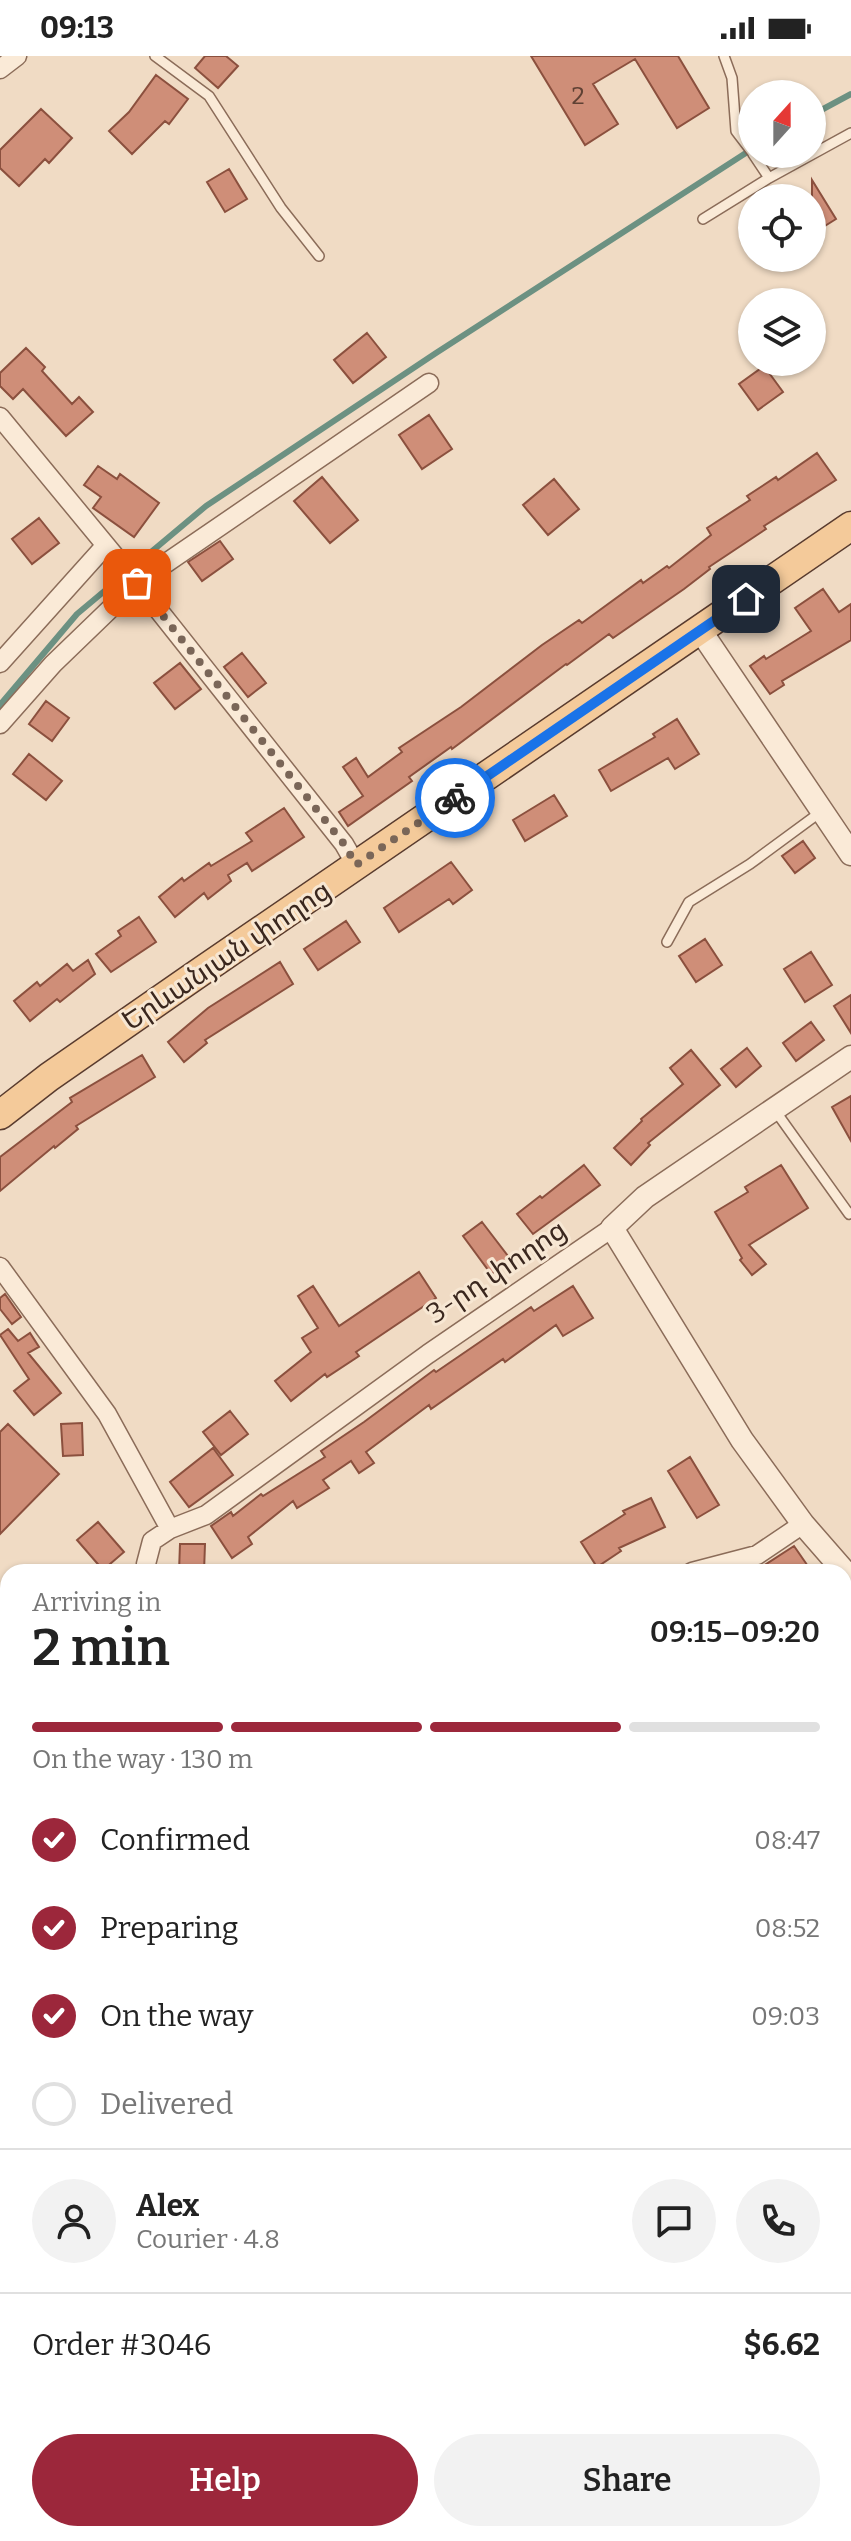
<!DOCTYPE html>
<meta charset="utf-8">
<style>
body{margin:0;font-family:Bitter,"Noto Sans Armenian",serif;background:#f2f2f2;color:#222;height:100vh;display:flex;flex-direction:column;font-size:30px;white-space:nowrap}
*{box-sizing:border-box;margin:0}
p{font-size:26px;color:#767676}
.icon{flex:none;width:44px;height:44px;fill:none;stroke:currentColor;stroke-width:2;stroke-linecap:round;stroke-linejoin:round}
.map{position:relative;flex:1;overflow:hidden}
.panel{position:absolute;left:0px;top:1508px;width:852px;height:978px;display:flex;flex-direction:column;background:#fff;border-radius:24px 24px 0 0;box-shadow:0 2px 6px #0004}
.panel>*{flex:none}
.needle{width:52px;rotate:21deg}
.controls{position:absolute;left:738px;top:24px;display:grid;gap:16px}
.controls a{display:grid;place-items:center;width:88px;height:88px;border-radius:50%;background:#fff;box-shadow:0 2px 6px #0004;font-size:40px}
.pin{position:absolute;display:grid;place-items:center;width:68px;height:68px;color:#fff;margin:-34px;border-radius:16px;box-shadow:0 4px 12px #0006}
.courier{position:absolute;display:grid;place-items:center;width:80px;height:80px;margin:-40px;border:6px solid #1a73e8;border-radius:50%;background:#fff;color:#222;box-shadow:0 2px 10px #0007}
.summary em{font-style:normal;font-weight:600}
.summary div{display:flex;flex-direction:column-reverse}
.summary{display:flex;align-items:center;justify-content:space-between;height:136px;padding:0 32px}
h1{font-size:52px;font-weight:600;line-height:60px}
.bar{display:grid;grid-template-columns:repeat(4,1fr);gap:12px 8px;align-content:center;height:96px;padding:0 32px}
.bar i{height:10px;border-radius:6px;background:#e0e0e0}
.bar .active{background:#9c273b}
.bar p{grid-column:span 4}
.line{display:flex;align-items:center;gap:20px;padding:0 32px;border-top:2px solid #e0e0e0}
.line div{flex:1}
.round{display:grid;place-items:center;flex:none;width:84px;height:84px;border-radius:42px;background:#f2f2f2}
ol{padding:0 32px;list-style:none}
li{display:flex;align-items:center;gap:24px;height:88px}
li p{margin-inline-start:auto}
li .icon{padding:8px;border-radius:50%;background:#9c273b;color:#fff;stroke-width:4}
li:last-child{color:#767676}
li i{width:44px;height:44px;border:4px solid #e0e0e0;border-radius:50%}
.cta{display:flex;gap:16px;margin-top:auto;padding:16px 32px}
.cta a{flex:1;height:92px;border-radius:48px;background:#9c273b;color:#fff;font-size:32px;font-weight:600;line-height:92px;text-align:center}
.cta a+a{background:#f2f2f2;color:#222}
.status{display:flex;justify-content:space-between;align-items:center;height:56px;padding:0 40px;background:#fff;direction:ltr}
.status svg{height:22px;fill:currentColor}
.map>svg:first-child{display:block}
</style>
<div class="status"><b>09:13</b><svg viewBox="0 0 49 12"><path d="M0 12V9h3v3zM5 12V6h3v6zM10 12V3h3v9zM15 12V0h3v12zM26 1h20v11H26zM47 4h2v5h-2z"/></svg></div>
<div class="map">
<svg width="851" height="2485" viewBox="0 0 851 2485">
<rect width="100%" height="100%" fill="#f0dbc4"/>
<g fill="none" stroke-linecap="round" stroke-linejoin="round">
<path stroke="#6c9182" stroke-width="6" d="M812 59 851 38
M0 649 77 558 206 450 436 297 752 93
M0 2015 8 2027
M310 2478 315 2485
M540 2478 545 2485
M91 2485 97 2478"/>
</g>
<path fill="#cf8e78" stroke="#8b503e" stroke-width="2" d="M205 0H226L238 10 218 32 195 12Z
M531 0H678L709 52 677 72 635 3 593 28 618 68 585 89Z
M156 19 188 43 169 68 165 65 132 98 109 75 129 56Z
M41 53 72 82 49 107 45 103 19 130 0 112V94Z
M229 113 247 143 225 156 207 126Z
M812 124 836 163 812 178Z
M367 277 386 301 353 327 334 304Z
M26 292 45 311 42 315 72 348 79 341 93 356 66 380 23 333 13 343 0 330V317Z
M764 310 783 336 758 354 739 328Z
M429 359 452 393 422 413 399 379Z
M817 397 836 424 764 470 766 473 709 511 710 513 684 533 613 582 609 578 567 609 566 608 452 693 451 691 409 721 412 725 348 770 339 756 363 740 343 711 356 702 368 721 402 696 399 692 461 651 542 589 579 564 582 567 641 524 643 527 667 510 669 512 711 479 707 472 750 444 747 440 776 421 778 424Z
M98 410 117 423 120 418 159 447 134 481 93 452 101 441 84 429Z
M322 421 358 464 330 487 294 445Z
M554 423 579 453 548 479 523 449Z
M39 462 59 487 32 508 12 483Z
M220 485 233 503 202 525 188 506Z
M823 533 839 556 851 548V584L782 625 784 629 770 638 750 610 764 600 766 603 811 575 795 552Z
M242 597 266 627 248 641 224 611Z
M180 607 201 633 175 653 154 627Z
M46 645 69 662 52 685 29 668Z
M677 663 699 698 675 713 668 702 611 735 599 714 655 681 653 678Z
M29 698 62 725 46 744 13 718Z
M554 739 567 760 525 785 513 764Z
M284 752 304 781 252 815 247 807 228 819 231 825 208 843 204 837 175 861 159 841 182 822 184 825 209 807 211 810 252 785 246 777Z
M803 785 815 802 795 817 782 800Z
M451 806 472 834 453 848 449 843 399 876 384 852Z
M139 861 156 886 111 916 96 898 121 880 118 875Z
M346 865 360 886 318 914 304 893Z
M705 883 722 909 696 926 679 900Z
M811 896 832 929 805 946 784 913Z
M88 904 95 918 60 946 57 943 30 965 14 945 37 926 40 930 67 908 73 915Z
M280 906 293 928 205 984 207 987 184 1006 168 986 208 952Z
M851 939V977L834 950Z
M811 966 824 984 796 1005 783 987Z
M747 992 761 1010 736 1031 721 1013Z
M691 994 720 1029 648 1087 650 1089 631 1109 614 1092 642 1065 641 1063 683 1028 670 1012Z
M142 999 155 1021 76 1070 78 1073 55 1092 54 1090 0 1135V1101L72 1046 70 1042Z
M851 1040V1085L832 1051Z
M584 1109 600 1129 533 1178 517 1158 540 1140 542 1142Z
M781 1109 808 1152 749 1189 766 1208 752 1219 740 1204 742 1202 715 1156 748 1136 745 1131Z
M482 1166 511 1204 491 1218 463 1180Z
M419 1216 436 1242 356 1296 359 1300 327 1321 325 1318 291 1345 275 1325 311 1296 302 1282 318 1272 298 1240 313 1230 339 1270Z
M573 1230 593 1262 563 1280 556 1269 505 1306 503 1303 431 1353 429 1349 366 1396 374 1407 359 1417 351 1405 323 1424 329 1432 297 1452 293 1445 248 1481 252 1488 232 1502 211 1470 231 1456 233 1460 261 1438 263 1440 325 1401 321 1395 364 1366 434 1314 436 1316 531 1251 534 1255Z
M5 1238 21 1261 12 1268 0 1253V1242Z
M8 1273 18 1285 30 1277 39 1291 28 1297 61 1337 34 1359 14 1335 29 1323 0 1279Z
M230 1355 248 1378 221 1399 203 1376Z
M82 1367 83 1399 63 1400 61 1368Z
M8 1368 59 1418 0 1478V1376Z
M213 1392 233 1419 189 1451 170 1426Z
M690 1401 719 1449 697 1462 668 1415Z
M651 1442 665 1471 619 1492 621 1495 597 1511 581 1486 625 1458 623 1455Z
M98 1466 124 1496 103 1514 77 1484Z
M180 1488H205L204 1516H179Z
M794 1490 812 1516H754Z"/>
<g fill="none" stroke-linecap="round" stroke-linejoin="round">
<g stroke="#8b6c59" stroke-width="12">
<path id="service" d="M155 0 209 40 281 152 319 200
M724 0 732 22 736 75 752 96
M753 98 769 122
M703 163 769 122 851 77
M667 886 689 846 750 808 822 755
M774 1053 849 1158 851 1157
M0 1758 8 1769
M844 2099 851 2095
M617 2478 622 2485
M699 2478 704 2485
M742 2478 748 2485
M817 2478 822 2485"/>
</g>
<g stroke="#8b6c59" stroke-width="21">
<path id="minor" d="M0 13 17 0
M0 361 137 527 344 788 356 809
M0 607 105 490
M0 668 53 608 137 527 429 327
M0 1211 107 1358 170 1473
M148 1516 146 1508 152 1485 170 1473 206 1459 428 1298 612 1172
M692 1516 757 1499 803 1468"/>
</g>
<g stroke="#8b6c59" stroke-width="25">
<path id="tertiary" d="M700 574 851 798
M851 1001 645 1141 612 1172 742 1384 803 1468 851 1523"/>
</g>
<g stroke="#593b2e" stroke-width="31">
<path id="primary" d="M0 1059 49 1021 193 921 851 470"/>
</g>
<use href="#service" stroke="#faead7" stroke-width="9"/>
<use href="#minor" stroke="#faead7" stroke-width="18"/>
<use href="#tertiary" stroke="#faead7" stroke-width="22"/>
<use href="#primary" stroke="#f4ca9a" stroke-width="28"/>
<g stroke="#3a271e" stroke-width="9">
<path id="rail" d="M0 1834 8 1845
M429 2478 434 2485"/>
</g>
<use href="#rail" stroke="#f7e7d3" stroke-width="6" stroke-dasharray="18" stroke-linecap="butt"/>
</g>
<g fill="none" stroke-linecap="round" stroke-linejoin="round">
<path stroke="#7a6658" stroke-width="8" stroke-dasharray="0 14.4" d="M137 527 344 788 356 809 455 742"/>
<path stroke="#1a73e8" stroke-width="10" d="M455 742 746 543"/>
</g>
<g text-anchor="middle" stroke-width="6" stroke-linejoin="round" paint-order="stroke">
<g font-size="24" fill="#5f4134">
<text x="578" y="48">2</text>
</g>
<g font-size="28" fill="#3a271e" stroke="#f7e7d3">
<text transform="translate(226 899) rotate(-34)" y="10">Երևանյան փողոց</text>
<text transform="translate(496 1215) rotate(-34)" y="10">3-րդ փողոց</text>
</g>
</g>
</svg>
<div class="controls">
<a><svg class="needle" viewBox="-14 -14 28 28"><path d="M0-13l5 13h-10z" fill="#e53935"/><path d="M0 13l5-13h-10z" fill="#767676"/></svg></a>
<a><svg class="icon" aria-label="locate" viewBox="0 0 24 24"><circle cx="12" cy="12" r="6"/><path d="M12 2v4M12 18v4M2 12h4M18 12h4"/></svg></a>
<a><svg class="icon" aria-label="layers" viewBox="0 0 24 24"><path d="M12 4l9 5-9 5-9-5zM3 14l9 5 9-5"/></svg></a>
</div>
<div class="pin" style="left:137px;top:527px;background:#ea580c"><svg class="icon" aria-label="bag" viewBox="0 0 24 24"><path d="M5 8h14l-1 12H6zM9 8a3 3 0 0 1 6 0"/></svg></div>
<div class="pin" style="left:746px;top:543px;background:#1f2937"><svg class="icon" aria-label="home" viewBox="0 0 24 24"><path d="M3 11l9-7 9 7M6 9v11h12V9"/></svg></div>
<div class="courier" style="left:455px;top:742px"><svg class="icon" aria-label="bike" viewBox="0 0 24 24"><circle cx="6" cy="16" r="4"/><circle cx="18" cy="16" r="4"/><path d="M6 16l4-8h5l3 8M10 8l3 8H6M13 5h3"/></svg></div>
<section class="panel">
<div class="summary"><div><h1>2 min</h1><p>Arriving in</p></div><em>09:15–09:20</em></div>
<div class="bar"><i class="active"></i><i class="active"></i><i class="active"></i><i></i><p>On the way · 130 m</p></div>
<ol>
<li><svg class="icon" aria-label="check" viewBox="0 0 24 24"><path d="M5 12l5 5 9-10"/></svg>Confirmed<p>08:47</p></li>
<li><svg class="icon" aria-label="check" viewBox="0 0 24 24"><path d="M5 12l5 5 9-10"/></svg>Preparing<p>08:52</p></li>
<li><svg class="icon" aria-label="check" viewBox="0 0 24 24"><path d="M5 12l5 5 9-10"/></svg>On the way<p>09:03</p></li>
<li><i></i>Delivered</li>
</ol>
<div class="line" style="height:144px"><a class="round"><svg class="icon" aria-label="person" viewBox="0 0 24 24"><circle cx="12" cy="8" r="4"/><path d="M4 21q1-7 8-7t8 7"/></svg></a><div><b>Alex</b><p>Courier · 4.8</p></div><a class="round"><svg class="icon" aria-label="chat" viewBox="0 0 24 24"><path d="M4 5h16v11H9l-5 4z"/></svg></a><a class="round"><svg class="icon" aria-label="phone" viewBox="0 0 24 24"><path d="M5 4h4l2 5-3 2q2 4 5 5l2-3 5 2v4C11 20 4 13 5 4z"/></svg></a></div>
<div class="line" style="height:104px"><div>Order #3046</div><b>$6.62</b></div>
<div class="cta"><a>Help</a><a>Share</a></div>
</section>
</div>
